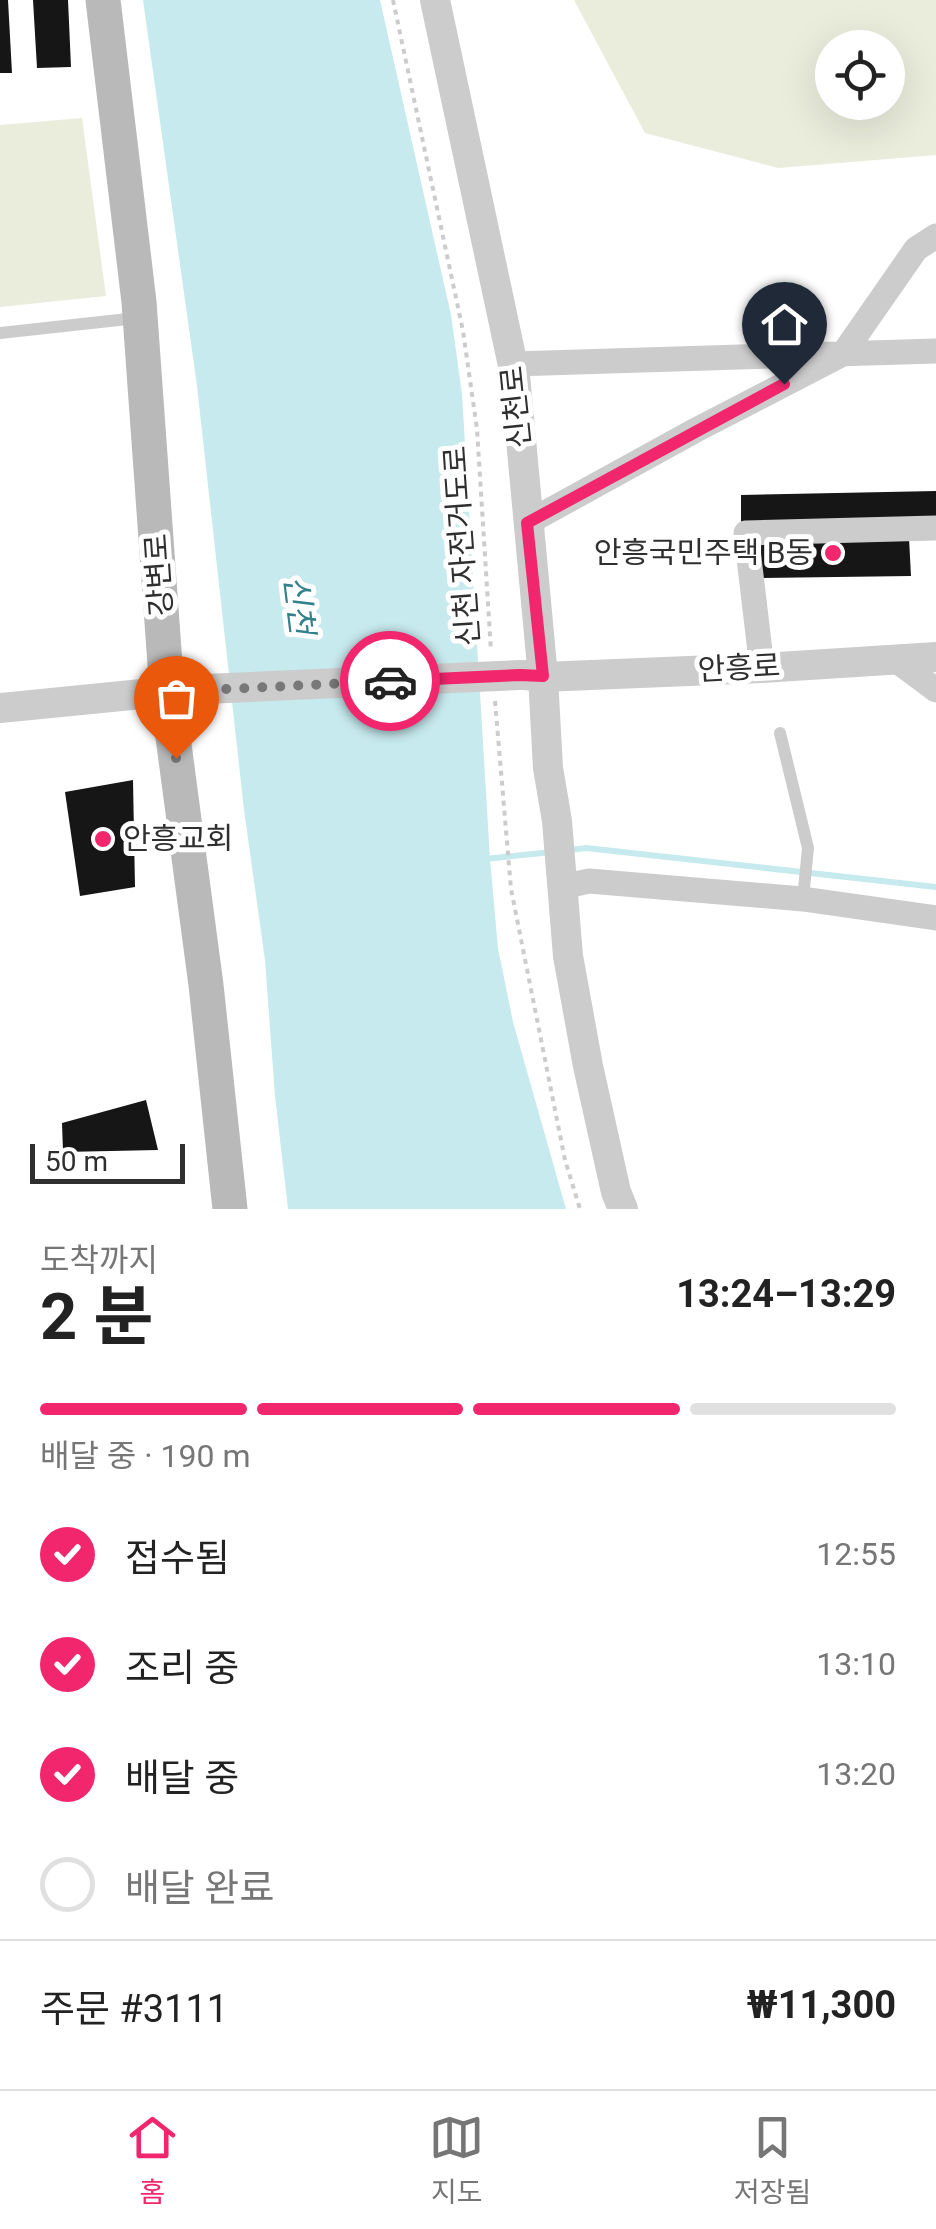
<!DOCTYPE html>
<html lang="ko">
<meta charset="utf-8">
<style>
body{margin:0;font-family:Roboto,"Noto Sans KR",sans-serif;background:#f2f2f2;color:#222;height:100vh;display:flex;flex-direction:column;font-size:38px;white-space:nowrap}
*{box-sizing:border-box;margin:0}
p{font-size:32px;color:#767676}
.icon{flex:none;width:55px;height:55px;fill:none;stroke:currentColor;stroke-width:2;stroke-linecap:round;stroke-linejoin:round}
.map{position:relative;height:1209px;overflow:hidden}
.sheet{display:flex;flex-direction:column;background:#fff;flex:1}
.sheet>*{flex:none}
.fabs{position:absolute;left:815px;top:30px;display:grid;gap:20px}
.fabs a{display:grid;place-items:center;width:90px;height:90px;border-radius:50%;background:#fff;box-shadow:0 10px 40px #0002;font-size:50px}
.scale{position:absolute;left:30px;bottom:25px;width:155px;box-sizing:border-box;padding-left:10px;border:5px solid #2f2f2f;border-top:0;font-size:28px;line-height:35px;white-space:nowrap;color:#2f2f2f;-webkit-text-stroke:8px #fff;paint-order:stroke}
.pin{position:absolute;display:grid;place-items:center;width:85px;height:85px;color:#fff;margin:-102px -42px;border-radius:50% 50% 50% 0;rotate:-45deg;box-shadow:0 0 10px #0007}
.pin .icon{rotate:45deg}
.courier{position:absolute;display:grid;place-items:center;width:100px;height:100px;margin:-50px;border:8px solid #f1266d;border-radius:50%;background:#fff;color:#222;box-shadow:0 2px 12px #0007}
.summary em{font-style:normal;font-weight:700}
.summary div{display:flex;flex-direction:column-reverse}
.summary{display:flex;align-items:center;justify-content:space-between;height:170px;padding:0 40px}
h1{font-size:65px;font-weight:700;line-height:75px}
.bar{display:grid;grid-template-columns:repeat(4,1fr);gap:15px 10px;align-content:center;height:120px;padding:0 40px}
.bar i{height:12px;border-radius:8px;background:#e0e0e0}
.bar .active{background:#f1266d}
.bar p{grid-column:span 4}
.line{display:flex;align-items:center;gap:25px;padding:0 40px;border-top:2px solid #e0e0e0}
.line div{flex:1}
ol{padding:0 40px;list-style:none}
li{display:flex;align-items:center;gap:30px;height:110px}
li p{margin-inline-start:auto}
li .icon{padding:10px;border-radius:50%;background:#f1266d;color:#fff;stroke-width:4}
li:last-child{color:#767676}
li i{width:55px;height:55px;border:5px solid #e0e0e0;border-radius:50%}
.menu{display:flex;justify-content:space-around;align-items:center;height:140px;border-top:2px solid #e0e0e0;background:#fff;font-size:28px;color:#767676}
.menu a{display:grid;justify-items:center;gap:5px}
.menu .active{color:#f1266d}
.map>svg:first-child{display:block}
</style>
<div class="map">
<svg width="936" height="1209" viewBox="0 0 936 1209">
<rect width="100%" height="100%" fill="#fff"/>
<path fill="#eaeddc" fill-rule="evenodd" d="M574 0H936V155L778 168 645 133ZM832 48H888V102H832Z
M82 118 106 296 0 307V125Z"/>
<path fill="#c7eaee" d="M143 0H380L451 315 462 394 490 859 498 948 513 1022 566 1209H288L275 1096 265 960 244 810 197 386Z"/>
<g fill="none" stroke-linecap="round" stroke-linejoin="round">
<path stroke="#c7eaee" stroke-width="6" d="M570 850 586 848 936 887
M485 859 552 852"/>
</g>
<path fill="#161616" d="M0 0H8L12 73H0Z
M33 0H68L71 67 37 68Z
M936 491V522L741 529V495Z
M909 538 911 576 755 578 756 540Z
M133 780 135 887 80 896 65 792Z
M146 1100 158 1150 63 1152 62 1123Z"/>
<g fill="none" stroke-linecap="round" stroke-linejoin="round">
<path stroke="#ccc" stroke-width="4" stroke-dasharray="5 5" stroke-linecap="butt" d="M393 0 463 331 477 429 491 651
M495 701 511 889 565 1160 580 1209"/>
<path stroke="#ccc" stroke-width="12" d="M0 333 137 318
M780 733 808 848 803 899"/>
<path stroke="#ccc" stroke-width="25" d="M513 364 936 351
M527 523 696 430 843 354 916 249 936 236
M893 658 936 690
M762 668 746 533 936 528
M562 887 589 881 803 899 936 918"/>
<path stroke="#ccc" stroke-width="30" d="M435 0 515 375 543 677 548 768 557 821 568 956 588 1066 616 1192 623 1209
M525 675 543 677 762 668 936 657
M0 708 182 690"/>
<path stroke="#b9b9b9" stroke-width="35" d="M103 0 139 302 167 692 206 985 230 1209"/>
<path stroke="#ccc" stroke-width="30" d="M182 690 520 675"/>
</g>
<g fill="none" stroke-linecap="round" stroke-linejoin="round">
<path stroke="#787878" stroke-width="10" stroke-dasharray="0 18" d="M176 758 167 692 390 681"/>
<path stroke="#f1266d" stroke-width="12" d="M390 681 520 675 543 676 527 523 784 384"/>
</g>
<g fill="#f1266d" stroke="#fff" stroke-width="4">
<circle cx="833" cy="553" r="10"/>
<circle cx="103" cy="839" r="10"/>
</g>
<g text-anchor="middle" stroke-width="10" stroke-linejoin="round" paint-order="stroke">
<g font-size="30" fill="#2f2f2f" stroke="#fff">
<text transform="translate(516 407) rotate(-96)" y="10">신천로</text>
<text transform="translate(462 546) rotate(-94)" y="10">신천 자전거도로</text>
<text transform="translate(159 575) rotate(-94)" y="10">강변로</text>
<text transform="translate(739 668) rotate(-3)" y="10">안흥로</text>
</g>
<g font-size="30" fill="#2f2f2f" stroke="#fff" text-anchor="end">
<text x="813" y="563">안흥국민주택 B동</text>
<text x="123" y="849" text-anchor="start">안흥교회</text>
</g>
<g font-size="32" font-style="italic" fill="#33818a" stroke="#fff">
<text transform="translate(299 605) rotate(83)" y="11">신천</text>
</g>
</g>
</svg>
<div class="fabs">
<a><svg class="icon" aria-label="locate" viewBox="0 0 24 24"><circle cx="12" cy="12" r="6"/><path d="M12 2v4M12 18v4M2 12h4M18 12h4"/></svg></a>
</div>
<div class="scale">50 m</div>
<div class="pin" style="left:176px;top:758px;background:#ea580c"><svg class="icon" aria-label="bag" viewBox="0 0 24 24"><path d="M5 8h14l-1 12H6zM9 8a3 3 0 0 1 6 0"/></svg></div>
<div class="pin" style="left:784px;top:384px;background:#1f2937"><svg class="icon" aria-label="home" viewBox="0 0 24 24"><path d="M3 11l9-7 9 7M6 9v11h12V9"/></svg></div>
<div class="courier" style="left:390px;top:681px"><svg class="icon" aria-label="car" viewBox="0 0 24 24"><path d="M5 17H2v-5l4-1 3-4h7l3 4 3 1v5h-3M9 17h6M6 11h13"/><circle cx="7" cy="17" r="2"/><circle cx="17" cy="17" r="2"/></svg></div>
</div>
<section class="sheet">
<div class="summary"><div><h1>2 분</h1><p>도착까지</p></div><em>13:24–13:29</em></div>
<div class="bar"><i class="active"></i><i class="active"></i><i class="active"></i><i></i><p>배달 중 · 190 m</p></div>
<ol>
<li><svg class="icon" aria-label="check" viewBox="0 0 24 24"><path d="M5 12l5 5 9-10"/></svg>접수됨<p>12:55</p></li>
<li><svg class="icon" aria-label="check" viewBox="0 0 24 24"><path d="M5 12l5 5 9-10"/></svg>조리 중<p>13:10</p></li>
<li><svg class="icon" aria-label="check" viewBox="0 0 24 24"><path d="M5 12l5 5 9-10"/></svg>배달 중<p>13:20</p></li>
<li><i></i>배달 완료</li>
</ol>
<div class="line" style="height:130px"><div>주문 #3111</div><b>₩11,300</b></div>
</section>
<nav class="menu">
<a class="active"><svg class="icon" aria-label="home" viewBox="0 0 24 24"><path d="M3 11l9-7 9 7M6 9v11h12V9"/></svg>홈</a>
<a><svg class="icon" aria-label="map" viewBox="0 0 24 24"><path d="M3 6l6-2 6 2 6-2v14l-6 2-6-2-6 2zM9 4v14M15 6v14"/></svg>지도</a>
<a><svg class="icon" aria-label="saved" viewBox="0 0 24 24"><path d="M7 4h10v16l-5-4-5 4z"/></svg>저장됨</a>
</nav>
